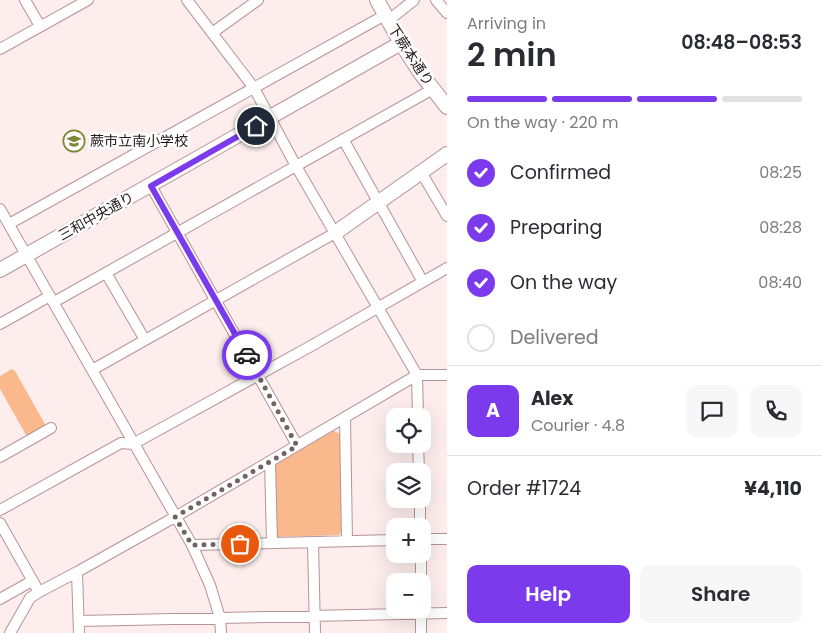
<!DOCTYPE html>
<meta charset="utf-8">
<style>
body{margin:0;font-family:Poppins,"Noto Sans JP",sans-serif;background:#f7f7f7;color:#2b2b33;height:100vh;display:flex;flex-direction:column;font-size:19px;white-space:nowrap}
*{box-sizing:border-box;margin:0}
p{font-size:16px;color:#7c7c81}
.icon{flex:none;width:28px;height:28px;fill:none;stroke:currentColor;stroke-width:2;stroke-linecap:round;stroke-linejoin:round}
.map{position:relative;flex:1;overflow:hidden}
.details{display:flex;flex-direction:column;background:#fff;width:375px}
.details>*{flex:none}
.controls{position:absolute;left:386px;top:408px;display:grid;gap:10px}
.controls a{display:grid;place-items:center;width:45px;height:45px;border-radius:10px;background:#fff;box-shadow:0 5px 20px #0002;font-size:25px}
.pin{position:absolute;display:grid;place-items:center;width:42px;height:42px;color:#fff;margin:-21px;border:2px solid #fff;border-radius:50%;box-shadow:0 1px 5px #0007}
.courier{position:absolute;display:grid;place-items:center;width:50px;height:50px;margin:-25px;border:4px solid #7c3aed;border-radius:50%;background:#fff;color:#222;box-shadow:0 1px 6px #0007}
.overview em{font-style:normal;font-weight:600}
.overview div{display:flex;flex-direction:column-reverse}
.overview{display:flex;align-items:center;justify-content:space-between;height:85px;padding:0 20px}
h1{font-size:32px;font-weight:600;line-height:38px}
.bar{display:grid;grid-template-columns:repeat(4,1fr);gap:8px 5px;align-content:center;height:60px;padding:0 20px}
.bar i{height:6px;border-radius:4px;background:#e1e1e2}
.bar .selected{background:#7c3aed}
.bar p{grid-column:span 4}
.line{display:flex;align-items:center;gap:12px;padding:0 20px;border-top:1px solid #e1e1e2}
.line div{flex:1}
.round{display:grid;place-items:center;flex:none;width:52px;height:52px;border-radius:10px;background:#f7f7f7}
ol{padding:0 20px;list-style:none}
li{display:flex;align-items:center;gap:15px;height:55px}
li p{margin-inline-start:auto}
li .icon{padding:5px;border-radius:50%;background:#7c3aed;color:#fff;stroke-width:4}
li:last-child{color:#7c7c81}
li i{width:28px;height:28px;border:2px solid #e1e1e2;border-radius:50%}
.button{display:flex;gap:10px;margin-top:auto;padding:10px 20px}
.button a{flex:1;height:58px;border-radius:10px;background:#7c3aed;color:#fff;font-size:20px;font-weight:600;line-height:58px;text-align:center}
.button a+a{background:#f7f7f7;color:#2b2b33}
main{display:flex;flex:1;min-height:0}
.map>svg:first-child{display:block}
</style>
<main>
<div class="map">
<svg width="447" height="633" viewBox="0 0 447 633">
<rect width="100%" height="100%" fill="#fdeded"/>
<path fill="#fab98d" d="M12 369 15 371 45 424 44 428 29 437 26 435 0 389V376Z
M332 430 340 434 342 531 339 535 276 537 275 464Z"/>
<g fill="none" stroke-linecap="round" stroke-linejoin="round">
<g stroke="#b79395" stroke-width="12">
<path id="street" d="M25 0 40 26
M187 0 254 88 296 166 417 375 418 416
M436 0 447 13
M389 20 414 0
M212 33 258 0
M0 49 88 0
M343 139 423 282
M421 172 447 216
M151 186 297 445
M0 209 192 545 210 585 220 618 221 633
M9 224 385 15
M106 273 145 340
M54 302 433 89
M0 324 50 296
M92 370 335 233
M345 417 347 541
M418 444 419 471
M0 457 51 428
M270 461 272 543
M420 499V526
M0 510 121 443 133 444 311 346 447 268
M0 523 39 592
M422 539H447
M313 542 315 633
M192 545 395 540
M421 554V581
M77 572 79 633
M0 599 32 581
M421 609V633
M79 621 447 613
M10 633 30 598 39 592 77 572 175 517 417 375H447"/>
</g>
<g stroke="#b79395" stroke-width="16">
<path id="secondary" d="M377 0 401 43 419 71 447 107
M335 233 447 154
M0 270 401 43"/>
</g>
<use href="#street" stroke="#fff" stroke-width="10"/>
<use href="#secondary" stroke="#fff" stroke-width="14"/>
</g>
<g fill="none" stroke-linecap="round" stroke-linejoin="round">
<path stroke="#716363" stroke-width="5" stroke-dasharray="0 9" d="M240 544 192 545 175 517 297 446 247 355"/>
<path stroke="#7c3aed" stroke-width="6" d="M247 355 151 186 256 126"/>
</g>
<defs>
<g id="school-ring" transform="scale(1.125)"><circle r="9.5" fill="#fefefe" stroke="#7d8532" stroke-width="1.5"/><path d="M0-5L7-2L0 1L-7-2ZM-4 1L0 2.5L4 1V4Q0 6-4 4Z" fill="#7d8532"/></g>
</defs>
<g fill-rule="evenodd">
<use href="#school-ring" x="74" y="141"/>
</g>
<g text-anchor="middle" stroke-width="5" stroke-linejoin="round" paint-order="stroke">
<g font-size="14" fill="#251819" stroke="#fefefe">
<text transform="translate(411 55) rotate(57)" y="5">下蕨本通り</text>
<text transform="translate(96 216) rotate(-29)" y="5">三和中央通り</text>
</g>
<g font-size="14" fill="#251819" stroke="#fefefe" text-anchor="start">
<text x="90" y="146">蕨市立南小学校</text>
</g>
</g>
</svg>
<div class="controls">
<a><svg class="icon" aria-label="locate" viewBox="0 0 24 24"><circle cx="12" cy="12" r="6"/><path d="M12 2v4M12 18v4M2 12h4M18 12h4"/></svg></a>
<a><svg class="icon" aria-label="layers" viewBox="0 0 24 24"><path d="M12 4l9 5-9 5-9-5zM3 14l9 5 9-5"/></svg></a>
<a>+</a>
<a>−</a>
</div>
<div class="pin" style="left:240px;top:544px;background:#ea580c"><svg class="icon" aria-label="bag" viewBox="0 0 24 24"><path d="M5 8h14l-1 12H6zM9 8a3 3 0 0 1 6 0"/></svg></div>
<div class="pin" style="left:256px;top:126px;background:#1f2937"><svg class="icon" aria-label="home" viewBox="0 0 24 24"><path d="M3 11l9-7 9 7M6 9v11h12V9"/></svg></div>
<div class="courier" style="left:247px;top:355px"><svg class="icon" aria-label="car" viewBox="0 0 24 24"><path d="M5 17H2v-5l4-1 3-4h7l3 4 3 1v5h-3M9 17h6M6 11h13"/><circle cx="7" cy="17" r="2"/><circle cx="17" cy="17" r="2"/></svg></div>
</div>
<section class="details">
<div class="overview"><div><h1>2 min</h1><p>Arriving in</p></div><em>08:48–08:53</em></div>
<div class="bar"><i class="selected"></i><i class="selected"></i><i class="selected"></i><i></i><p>On the way · 220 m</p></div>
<ol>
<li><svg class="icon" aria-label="check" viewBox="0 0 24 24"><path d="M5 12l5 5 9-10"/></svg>Confirmed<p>08:25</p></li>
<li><svg class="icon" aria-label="check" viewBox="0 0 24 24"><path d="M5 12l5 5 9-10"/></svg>Preparing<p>08:28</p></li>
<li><svg class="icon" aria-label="check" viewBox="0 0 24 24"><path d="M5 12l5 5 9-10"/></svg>On the way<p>08:40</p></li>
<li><i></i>Delivered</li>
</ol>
<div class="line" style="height:90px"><b class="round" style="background:#7c3aed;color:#fff">A</b><div><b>Alex</b><p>Courier · 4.8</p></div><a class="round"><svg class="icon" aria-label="chat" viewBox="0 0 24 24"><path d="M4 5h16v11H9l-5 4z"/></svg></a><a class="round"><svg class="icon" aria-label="phone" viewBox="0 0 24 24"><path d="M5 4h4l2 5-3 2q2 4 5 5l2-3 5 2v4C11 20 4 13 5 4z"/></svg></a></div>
<div class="line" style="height:65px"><div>Order #1724</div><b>¥4,110</b></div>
<div class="button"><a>Help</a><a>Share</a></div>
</section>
</main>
